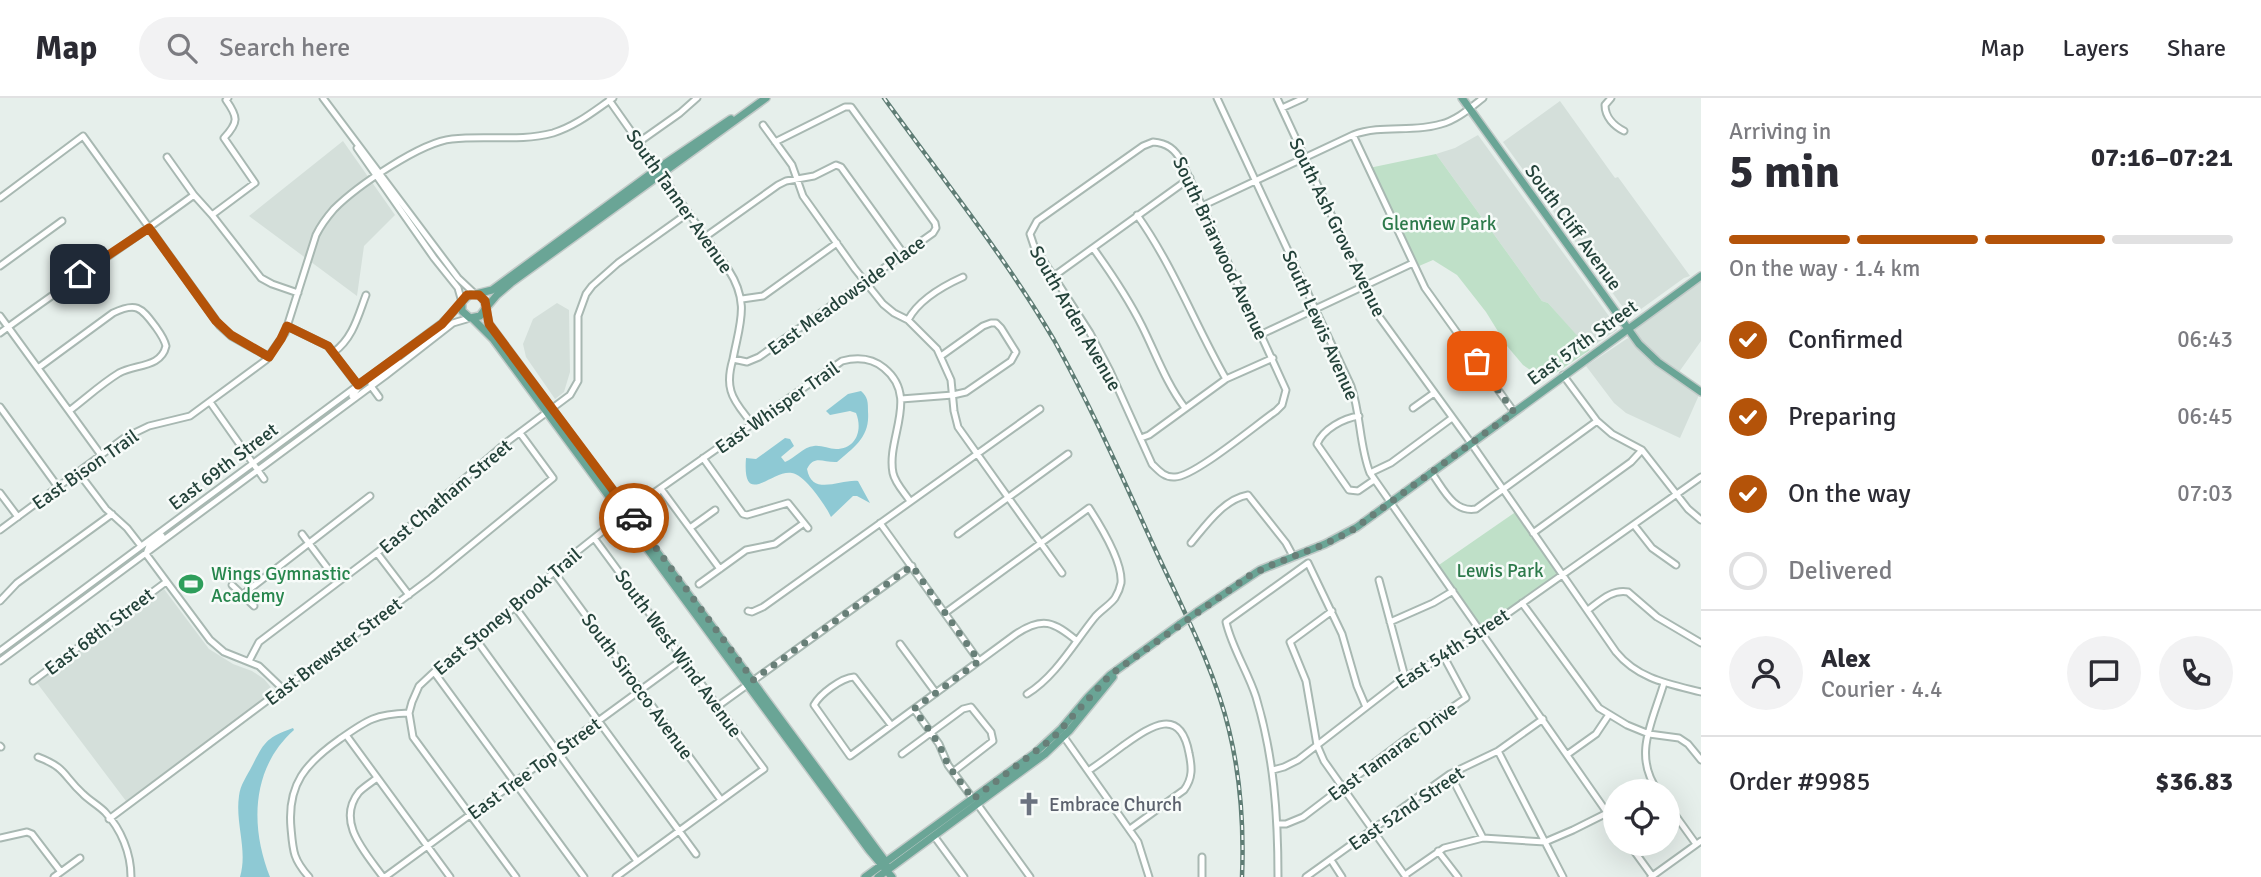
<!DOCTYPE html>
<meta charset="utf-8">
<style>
body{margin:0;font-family:Signika,sans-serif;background:#f2f2f3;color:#2b2b33;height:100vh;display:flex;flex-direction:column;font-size:26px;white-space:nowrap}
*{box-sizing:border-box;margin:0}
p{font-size:23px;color:#7c7c81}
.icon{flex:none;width:38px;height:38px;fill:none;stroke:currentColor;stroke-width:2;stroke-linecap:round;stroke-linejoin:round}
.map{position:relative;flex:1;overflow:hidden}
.side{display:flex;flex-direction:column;background:#fff;width:560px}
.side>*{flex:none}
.buttons{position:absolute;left:1603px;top:681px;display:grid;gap:14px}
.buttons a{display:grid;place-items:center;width:77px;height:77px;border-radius:50%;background:#fff;box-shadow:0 7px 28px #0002;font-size:35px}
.pin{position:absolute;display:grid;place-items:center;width:60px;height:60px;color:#fff;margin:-30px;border-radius:14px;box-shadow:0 4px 10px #0006}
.courier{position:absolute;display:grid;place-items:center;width:70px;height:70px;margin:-35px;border:5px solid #b45309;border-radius:50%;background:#fff;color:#222;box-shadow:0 2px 9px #0007}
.headline em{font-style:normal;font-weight:800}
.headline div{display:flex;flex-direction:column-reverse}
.headline{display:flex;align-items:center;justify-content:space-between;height:119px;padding:0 28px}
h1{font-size:46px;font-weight:800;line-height:52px}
.bar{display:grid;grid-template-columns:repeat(4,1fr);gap:10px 7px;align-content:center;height:84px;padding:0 28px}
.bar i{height:9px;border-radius:5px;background:#e1e1e2}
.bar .active{background:#b45309}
.bar p{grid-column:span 4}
.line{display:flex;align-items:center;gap:18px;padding:0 28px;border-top:2px solid #e1e1e2}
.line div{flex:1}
.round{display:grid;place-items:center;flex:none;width:74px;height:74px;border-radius:37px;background:#f2f2f3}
ol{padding:0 28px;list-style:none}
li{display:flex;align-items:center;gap:21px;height:77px}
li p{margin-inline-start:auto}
li .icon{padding:7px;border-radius:50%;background:#b45309;color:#fff;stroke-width:4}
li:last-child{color:#7c7c81}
li i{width:38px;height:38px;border:4px solid #e1e1e2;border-radius:50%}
header{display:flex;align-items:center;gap:42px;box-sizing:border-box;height:98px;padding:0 35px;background:#fff;border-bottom:2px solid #e1e1e2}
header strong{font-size:33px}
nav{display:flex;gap:38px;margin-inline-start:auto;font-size:24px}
.search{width:490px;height:63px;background:#f2f2f3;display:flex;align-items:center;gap:18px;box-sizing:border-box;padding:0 24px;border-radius:38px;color:#7c7c81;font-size:26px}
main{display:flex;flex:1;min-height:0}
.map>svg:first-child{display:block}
</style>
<header>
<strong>Map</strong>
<div class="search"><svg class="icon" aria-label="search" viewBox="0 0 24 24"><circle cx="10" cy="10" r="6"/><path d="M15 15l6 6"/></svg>Search here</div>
<nav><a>Map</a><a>Layers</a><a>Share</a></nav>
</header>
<main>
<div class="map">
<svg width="1701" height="779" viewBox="0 0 1701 779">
<rect width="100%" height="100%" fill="#e6efeb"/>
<path fill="#d4dfda" d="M1560 3 1615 80 1618 79 1690 178 1684 180 1630 219 1503 44Z
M1478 37 1611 221 1617 227V232L1588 251 1548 205 1542 203 1436 56 1455 50Z
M343 43 395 117 364 148 357 198 249 118Z
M1701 181V243L1679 274 1646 249 1632 230Z
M557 205 569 212 570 274 564 294 555 301 526 259 523 246 533 221Z
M1628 240 1649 262 1699 297 1680 340 1626 315 1614 305 1586 268Z
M164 491 209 551 233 566 252 573 264 581 274 593 126 703 37 585Z"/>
<path fill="#bfe0c8" d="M1436 56 1542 203 1548 205 1590 252 1545 282 1523 267 1507 248 1486 214 1457 177 1433 162 1419 168 1369 70Z
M1517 413 1563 476 1481 534 1436 469Z"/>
<path fill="#8ec9d4" d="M861 293C868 299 868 304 868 314 870 339 854 349 837 364 824 365 814 356 807 371 812 399 840 381 858 383L870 405 857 398H853L831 419C826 408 805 377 792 375 772 371 742 412 746 360L756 361 785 340 790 341 794 348 781 359 785 364C795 360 803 349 814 348 821 347 829 351 836 351 856 351 863 332 856 315L850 313 830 317 826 313 848 296Z
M293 630 294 632C251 670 250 729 270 779H240C248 752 235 726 239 698 240 687 247 678 252 668 265 643 266 640 293 630Z"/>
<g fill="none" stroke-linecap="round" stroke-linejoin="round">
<g stroke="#a8b8b2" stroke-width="9">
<path id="minor" d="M323 0 458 180 475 196
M1217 0 1351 288C1361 316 1359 347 1370 375L1615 726
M1277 0 1378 217 1471 345 1616 554C1638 581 1669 586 1701 594
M1611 0 1605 7C1605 19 1614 28 1624 33
M609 2 728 171C750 205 740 224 733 261 730 271 728 283 731 293 734 305 745 316 752 326
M1282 10 1304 0
M763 27 792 67 803 98 855 171 883 206 894 215 908 222 937 251 951 282 954 313 958 329 1062 475
M1353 37 1425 190 1514 314
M639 44 680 15 697 0
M1153 44C1167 45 1175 51 1182 64L1286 292 1282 307 1276 313C1257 326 1194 379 1175 379 1165 380 1159 373 1152 366L1110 273 1090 235 1034 148 1030 136 1037 123 1143 48Z
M357 50 434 160 458 190 462 204
M167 59 194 97 212 117 261 180 272 186 298 195
M0 100 83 38 220 228 231 238 269 259
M1202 108 1353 37C1382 26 1412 35 1441 26 1457 22 1470 10 1483 0
M212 117 255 85 224 40C239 24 238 19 226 2L228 0
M1137 117C1174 169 1195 227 1226 281
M705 139 778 87 786 83 814 78 836 67 841 69 903 155
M1093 150C1111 175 1128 200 1142 228 1156 256 1166 285 1185 310
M0 168 62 123
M1054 178 1190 80
M742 201 763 198 837 145
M0 218 101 357
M908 222C918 203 943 188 963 179
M287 228 328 248 359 289 352 298
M0 235C64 188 130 144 194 97
M1262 236 1413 165
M334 254C353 240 358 218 366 197
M733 261 747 264 759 259 933 135 936 130 935 125 851 9H845L775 44
M38 270 113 215C136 204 141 209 155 228 160 235 164 240 166 248 161 270 135 266 119 275 101 286 85 301 69 313
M1563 277 1597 323 1612 336 1642 352 1688 411 1701 422
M379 299 371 288V283L398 262
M901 301 953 297 966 294 1011 263 1016 254 1001 230 996 225H991L983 228 941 258
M210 304 264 381
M0 309 58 389
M1413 310 1434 295
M1359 318C1344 320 1323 331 1317 346L1349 392 1358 393 1374 382
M1141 340 1149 337 1226 281 1273 260
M703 360 743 416 747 417 788 405 808 430
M78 374 106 411 127 430 141 448
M1431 374C1443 390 1453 415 1476 411L1597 323
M1370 375 1391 365 1452 320
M661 391 720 471
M0 395 18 419
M629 417 653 401 659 393
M880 425 979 563
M1634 427 1652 450 1676 467
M690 430 715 412
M0 432 124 340 149 328 190 318 266 262 285 235 316 137C321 127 327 119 334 111 357 88 421 44 452 41 487 37 519 44 553 35 576 28 594 13 613 0
M1533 435 1631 364 1642 352
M302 436 338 484
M958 436 1068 356
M162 438 149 448 146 456 210 542 224 554 259 568 282 590
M594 440 764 671 616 779
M1191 445C1206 427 1224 401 1248 397L1286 445 1293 458
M377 455 409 497
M554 474 721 702
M1379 482 1405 579
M699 486 746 452 775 446 804 425
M232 487 254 508
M242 497 370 398
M0 503 17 485 112 416
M1522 505 1599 610 1627 627 1649 636 1679 640 1688 646 1701 662
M515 509 696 756
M1588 512C1600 503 1612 491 1628 494L1657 519 1701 545
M748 513 752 514 763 509 1040 311
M1332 513 1290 544 1306 583 1317 647 1324 663 1406 779
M945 515 1089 410C1100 427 1123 464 1121 485 1120 490 1118 495 1115 500 1110 507 1101 512 1095 519 1074 545 1056 578 1027 596
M1390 524 1433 505 1453 493
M475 540 637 763
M900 546 936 595
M0 553 442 225 462 205
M0 563 385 278 453 225 470 220
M249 563 259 544 395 441 507 344 570 297 578 283V218L586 196 592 188 618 165 688 115
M434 574 584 779
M33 583 166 484
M718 608 912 468
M914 611 939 646 948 667 973 701
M891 627 854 579C841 580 820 596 814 607L850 658 1016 536C1043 518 1054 524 1077 543
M346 637 450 779
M1064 639 1138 744 1149 779
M0 648 1 649
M1498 653 1563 779
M902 656 963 611 971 609 991 634 993 643 953 674
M1568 656 1596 636 1608 618
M38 659C67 670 63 678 83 696 90 703 98 707 105 714 121 731 131 755 131 779
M1273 672 1284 669 1298 662 1405 579 1453 554 1701 379
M1088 673C1100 665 1112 656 1124 647 1150 629 1180 607 1189 655 1192 669 1193 680 1184 692L1130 731
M1450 676 1483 740
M377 680C372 684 364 689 359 694 335 724 366 755 383 779
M1658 693C1632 657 1653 623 1664 585
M978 707 1030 779
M1668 707 1696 746
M109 721 431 480 553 380 520 335
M1278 726H1286L1303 719 1407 640 1466 600 1444 559
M934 738 964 779
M0 740 27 734 32 736 61 774
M1629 746 1653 779
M1438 753 1458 779
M1331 762 1342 779
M1405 777 1444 750 1483 740 1545 744 1573 732 1607 715
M54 779 80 760
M309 779C293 761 293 753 291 730 287 686 306 665 340 641 367 622 375 616 409 615
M385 779 683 561
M516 779 413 639 409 615 412 604 419 588 434 574 515 509 574 456 628 413 842 263C857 259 872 260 884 270 920 299 886 340 893 375 895 385 904 394 910 403
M1202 779V759
M1278 779C1278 717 1274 659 1256 599 1248 574 1232 550 1226 524L1308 465 1342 536 1357 588 1366 609
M1306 779 1450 676 1498 653 1543 621
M1651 779 1701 743"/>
</g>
<g stroke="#c2cac8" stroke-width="10">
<path id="major" d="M1462 0 1639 246 1658 264 1701 294
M476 196 492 192 657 71 731 21
M486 210 497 197 511 185 766 0
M485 211 480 218 470 220 462 213V204L470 196C490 195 484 213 489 226L880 756 886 764 887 772
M472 220 493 241 869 752 892 779
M1197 514 1260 472 1325 446 1357 429 1701 178
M865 779 1035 655 1061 631 1088 599 1110 577 1180 526
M878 779 1045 656 1069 633 1113 579"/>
</g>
<use href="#minor" stroke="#fff" stroke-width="5"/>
<use href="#major" stroke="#6aa596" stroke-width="7"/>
<g stroke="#5f7d75" stroke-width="4.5">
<path id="rail" d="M884 0C942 80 1004 157 1054 242 1092 310 1123 381 1155 451 1182 510 1214 569 1229 632 1241 681 1244 729 1242 779"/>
</g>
<use href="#rail" stroke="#f7fbf9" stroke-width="2" stroke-dasharray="5" stroke-linecap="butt"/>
<g stroke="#c2cac8" stroke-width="10" stroke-linecap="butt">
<path id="major-bridge" d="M1180 526 1197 514"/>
</g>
<use href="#major-bridge" stroke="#6aa596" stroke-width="7"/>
</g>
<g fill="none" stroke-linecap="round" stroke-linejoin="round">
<path stroke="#687f78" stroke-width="7" stroke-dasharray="0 12.6" d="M634 420 753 582 912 468 979 563 914 611 939 646 948 667 973 701 1053 640 1110 577 1249 478 1269 468 1325 446 1351 433 1514 314 1477 263"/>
<path stroke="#b45309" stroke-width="9" d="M80 176 149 130 216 223 231 237 269 259 281 241 287 228 328 248 358 287 442 226 467 197H479L485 203 489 226 634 420"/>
</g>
<defs>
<g id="stadium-bare" transform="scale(1.89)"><path d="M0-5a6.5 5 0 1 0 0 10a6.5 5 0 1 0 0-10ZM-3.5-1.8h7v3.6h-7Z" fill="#2e9e5b" stroke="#f7fbf9" stroke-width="2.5" paint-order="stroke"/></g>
<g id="church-bare" transform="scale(1.89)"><path d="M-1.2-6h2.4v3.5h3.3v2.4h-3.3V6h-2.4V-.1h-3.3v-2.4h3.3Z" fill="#6b7280" stroke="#f7fbf9" stroke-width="2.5" paint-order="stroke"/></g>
</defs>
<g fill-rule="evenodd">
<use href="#stadium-bare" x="191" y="486"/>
<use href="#church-bare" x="1029" y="706"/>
</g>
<g text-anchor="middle" stroke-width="5" stroke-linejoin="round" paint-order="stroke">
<g font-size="19" fill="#24423a" stroke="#f7fbf9">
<text transform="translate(680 103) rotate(55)" y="7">South Tanner Avenue</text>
<text transform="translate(1338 129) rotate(64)" y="7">South Ash Grove Avenue</text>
<text transform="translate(1574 129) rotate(54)" y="7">South Cliff Avenue</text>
<text transform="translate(1221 150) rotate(65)" y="7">South Briarwood Avenue</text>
<text transform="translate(846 197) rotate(-36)" y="7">East Meadowside Place</text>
<text transform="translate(1076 220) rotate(60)" y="7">South Arden Avenue</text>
<text transform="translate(1321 227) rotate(66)" y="7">South Lewis Avenue</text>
<text transform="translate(1582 244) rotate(-36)" y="7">East 57th Street</text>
<text transform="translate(777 309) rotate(-35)" y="7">East Whisper Trail</text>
<text transform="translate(223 368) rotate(-37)" y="7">East 69th Street</text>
<text transform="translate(85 371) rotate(-35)" y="7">East Bison Trail</text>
<text transform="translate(445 398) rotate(-40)" y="7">East Chatham Street</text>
<text transform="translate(507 513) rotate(-40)" y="7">East Stoney Brook Trail</text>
<text transform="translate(99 533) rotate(-37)" y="7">East 68th Street</text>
<text transform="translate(1452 550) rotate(-33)" y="7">East 54th Street</text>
<text transform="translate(333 553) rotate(-37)" y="7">East Brewster Street</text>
<text transform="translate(679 555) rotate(54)" y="7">South West Wind Avenue</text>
<text transform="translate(638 588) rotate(54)" y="7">South Sirocco Avenue</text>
<text transform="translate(1392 653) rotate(-36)" y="7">East Tamarac Drive</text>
<text transform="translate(534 670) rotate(-36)" y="7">East Tree Top Street</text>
<text transform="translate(1406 710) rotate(-34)" y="7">East 52nd Street</text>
</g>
<g font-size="19" fill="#2d7a4b" stroke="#f7fbf9">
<text x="1439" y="132">Glenview Park</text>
<text x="1500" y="479">Lewis Park</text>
</g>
<g font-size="19" fill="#27864d" stroke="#f7fbf9" text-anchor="start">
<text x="211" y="482">Wings Gymnastic<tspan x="211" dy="22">Academy</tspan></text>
</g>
<g font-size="19" fill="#5b616d" stroke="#f7fbf9" text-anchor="start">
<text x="1049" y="713">Embrace Church</text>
</g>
</g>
</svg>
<div class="buttons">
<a><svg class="icon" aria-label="locate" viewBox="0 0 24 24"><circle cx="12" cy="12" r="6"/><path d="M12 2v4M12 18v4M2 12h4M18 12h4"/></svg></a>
</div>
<div class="pin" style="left:1477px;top:263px;background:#ea580c"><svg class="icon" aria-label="bag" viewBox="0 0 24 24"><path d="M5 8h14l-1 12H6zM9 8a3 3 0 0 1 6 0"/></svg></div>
<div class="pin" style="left:80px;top:176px;background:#1f2937"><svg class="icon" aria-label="home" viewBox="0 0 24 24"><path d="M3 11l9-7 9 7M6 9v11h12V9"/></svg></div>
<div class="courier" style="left:634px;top:420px"><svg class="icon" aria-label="car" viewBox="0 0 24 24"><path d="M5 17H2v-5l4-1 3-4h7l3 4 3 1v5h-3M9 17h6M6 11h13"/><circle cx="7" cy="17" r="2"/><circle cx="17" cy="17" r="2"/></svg></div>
</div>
<section class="side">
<div class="headline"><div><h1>5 min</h1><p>Arriving in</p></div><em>07:16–07:21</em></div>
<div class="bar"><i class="active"></i><i class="active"></i><i class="active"></i><i></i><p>On the way · 1.4 km</p></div>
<ol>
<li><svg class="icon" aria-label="check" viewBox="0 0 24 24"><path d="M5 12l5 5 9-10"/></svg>Confirmed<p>06:43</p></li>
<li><svg class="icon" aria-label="check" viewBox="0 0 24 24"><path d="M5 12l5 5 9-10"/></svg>Preparing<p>06:45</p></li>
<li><svg class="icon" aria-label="check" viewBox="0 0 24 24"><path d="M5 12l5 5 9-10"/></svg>On the way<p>07:03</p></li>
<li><i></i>Delivered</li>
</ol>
<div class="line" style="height:126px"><a class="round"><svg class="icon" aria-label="person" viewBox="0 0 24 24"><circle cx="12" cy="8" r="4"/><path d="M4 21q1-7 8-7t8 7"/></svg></a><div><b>Alex</b><p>Courier · 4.4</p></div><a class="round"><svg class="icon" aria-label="chat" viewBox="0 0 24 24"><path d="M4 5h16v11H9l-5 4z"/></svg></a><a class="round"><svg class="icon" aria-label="phone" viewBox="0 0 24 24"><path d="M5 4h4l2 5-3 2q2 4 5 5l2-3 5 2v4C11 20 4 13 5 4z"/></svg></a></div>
<div class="line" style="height:91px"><div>Order #9985</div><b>$36.83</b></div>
</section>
</main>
